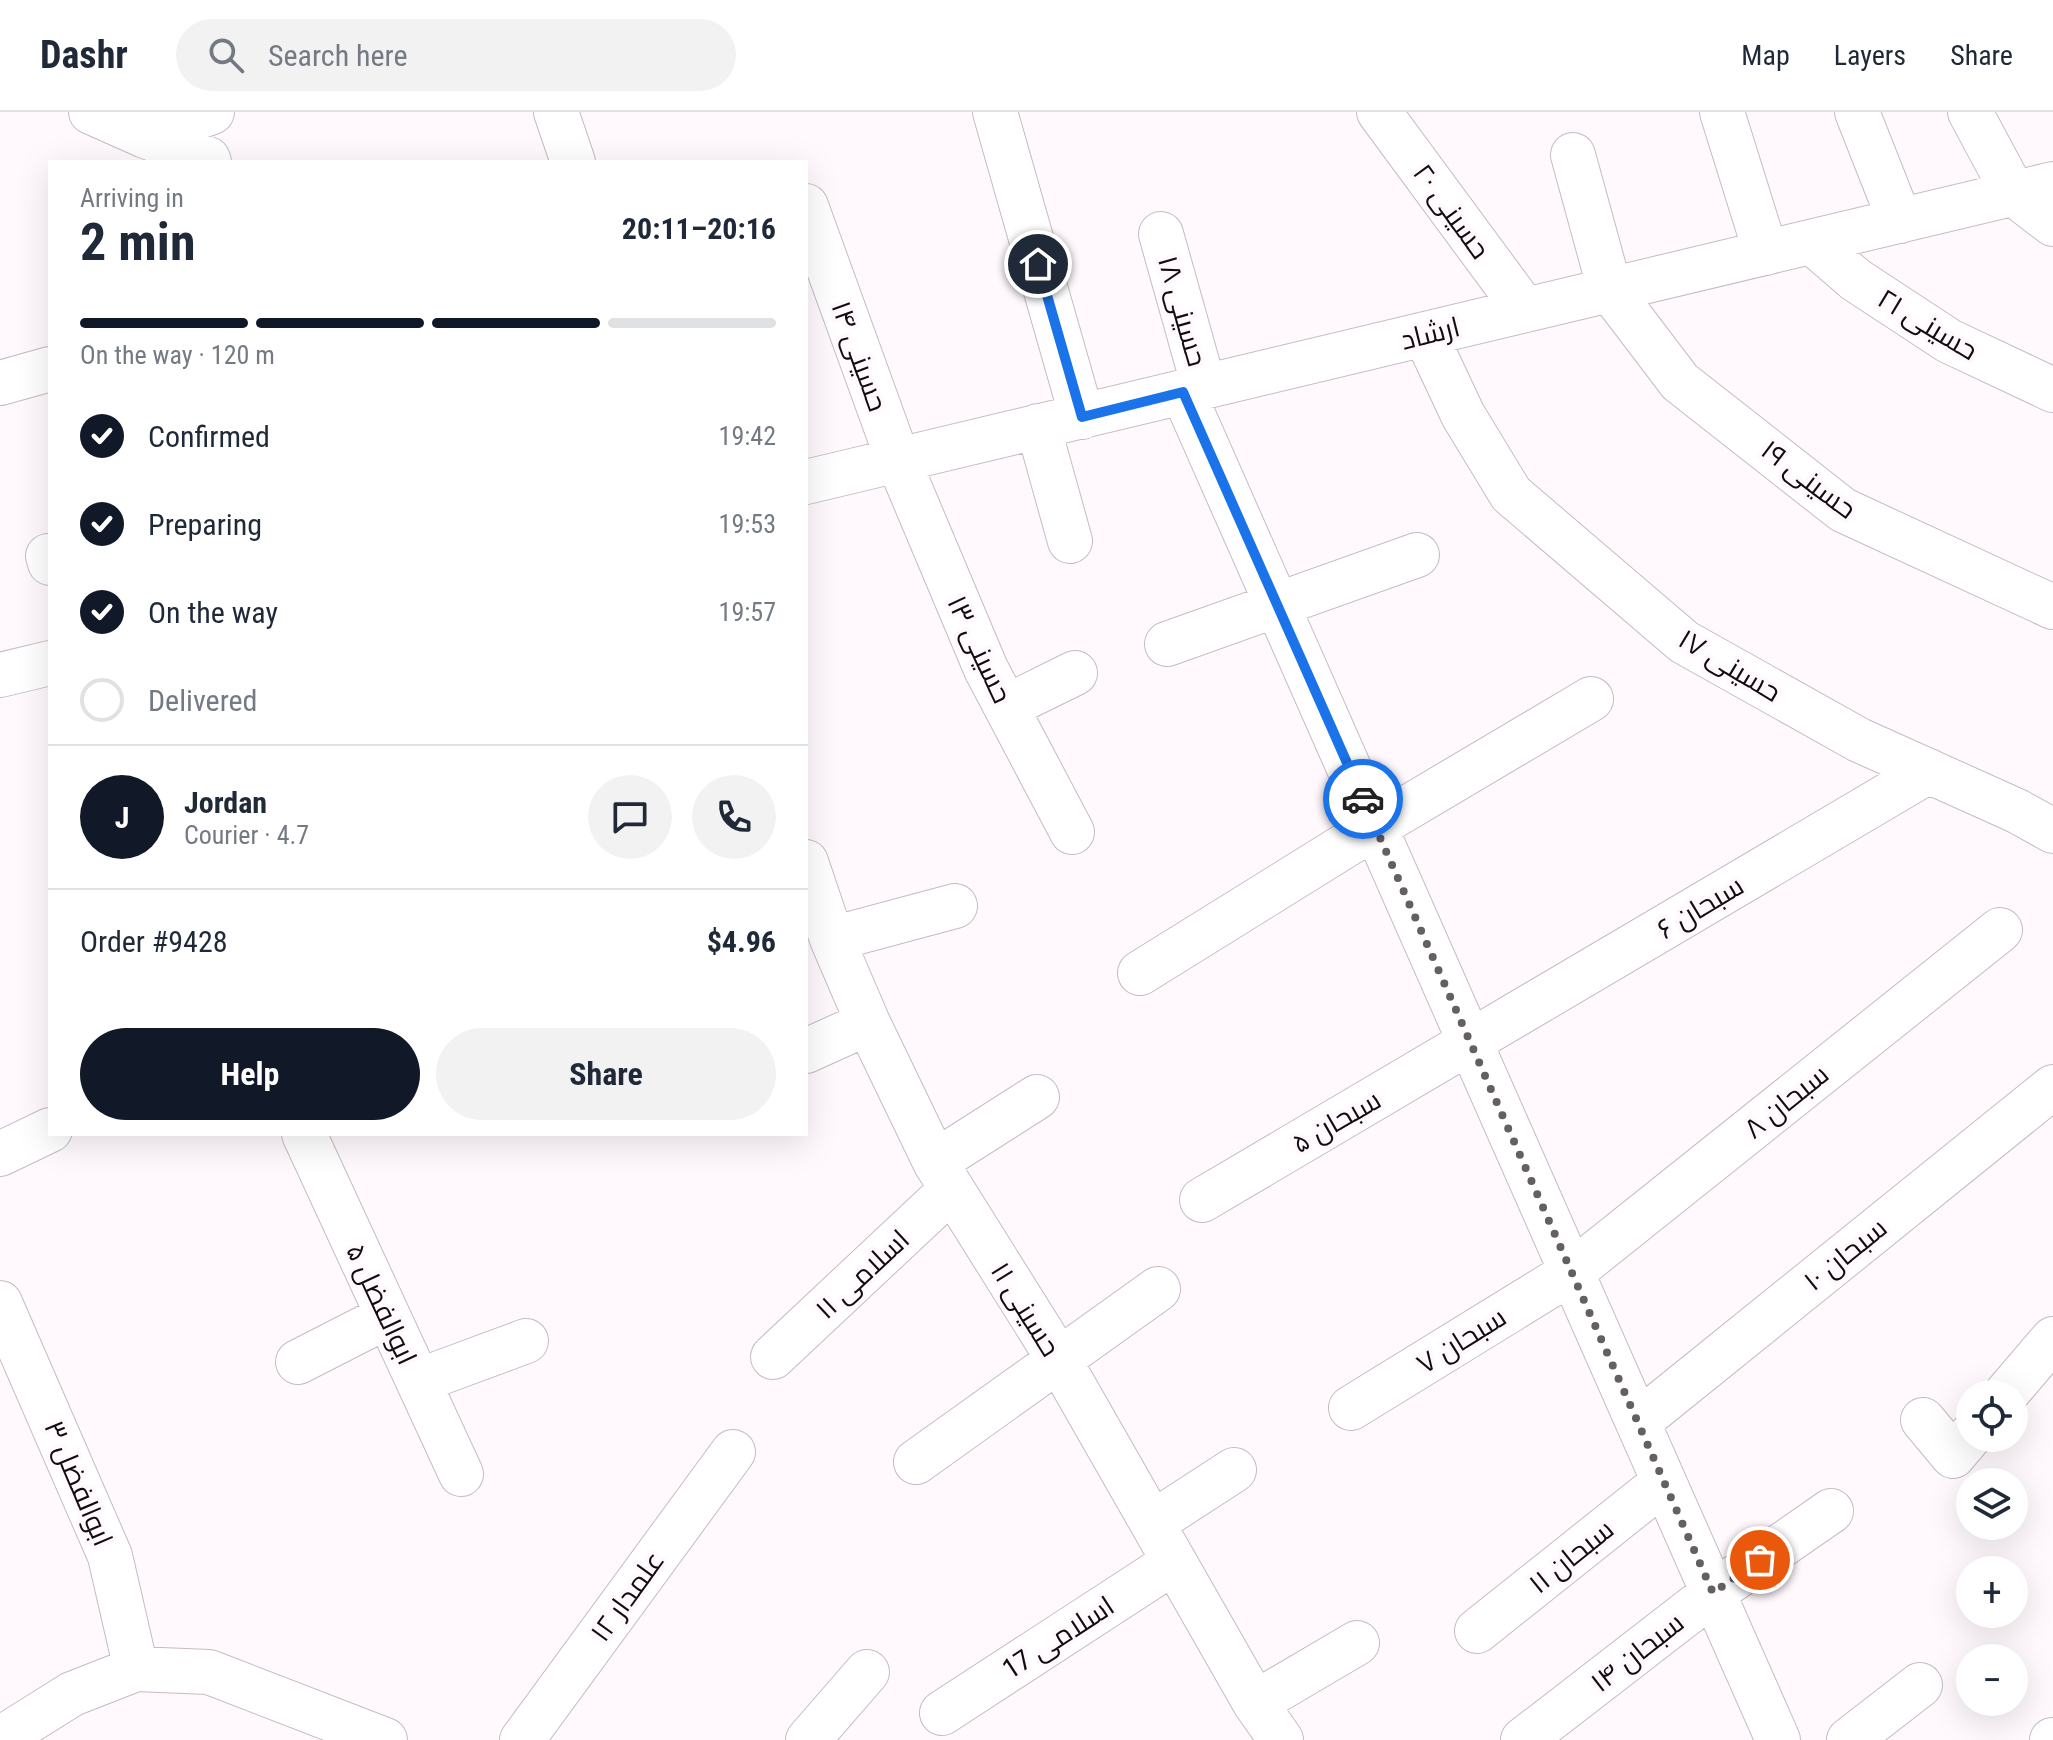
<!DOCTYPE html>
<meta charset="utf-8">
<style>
body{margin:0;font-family:"Roboto Condensed",Cairo,sans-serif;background:#f2f2f3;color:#1f2937;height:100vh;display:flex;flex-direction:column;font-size:30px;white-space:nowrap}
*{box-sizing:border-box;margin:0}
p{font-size:26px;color:#747a83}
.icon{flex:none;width:44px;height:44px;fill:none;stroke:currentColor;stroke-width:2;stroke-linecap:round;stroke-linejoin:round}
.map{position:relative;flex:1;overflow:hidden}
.side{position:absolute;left:48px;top:48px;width:760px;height:976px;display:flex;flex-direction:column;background:#fff;border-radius:0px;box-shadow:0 8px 32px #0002}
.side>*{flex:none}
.buttons{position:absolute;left:1956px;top:1268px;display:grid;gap:16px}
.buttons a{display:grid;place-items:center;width:72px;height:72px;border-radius:50%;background:#fff;box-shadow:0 8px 32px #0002;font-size:40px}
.pin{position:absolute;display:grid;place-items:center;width:68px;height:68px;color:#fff;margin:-34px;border:4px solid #fff;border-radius:50%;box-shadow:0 2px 8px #0007}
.courier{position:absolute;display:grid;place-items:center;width:80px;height:80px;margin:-40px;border:6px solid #1a73e8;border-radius:50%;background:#fff;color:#222;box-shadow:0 2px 10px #0007}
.overview em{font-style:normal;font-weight:700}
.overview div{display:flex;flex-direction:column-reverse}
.overview{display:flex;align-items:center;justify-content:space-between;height:136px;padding:0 32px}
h1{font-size:52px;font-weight:700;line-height:60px}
.bar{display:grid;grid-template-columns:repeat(4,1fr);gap:12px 8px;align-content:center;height:96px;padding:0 32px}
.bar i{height:10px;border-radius:6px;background:#e0e1e3}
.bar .current{background:#111827}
.bar p{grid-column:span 4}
.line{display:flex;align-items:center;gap:20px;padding:0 32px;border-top:2px solid #e0e1e3}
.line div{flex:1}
.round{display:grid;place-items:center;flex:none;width:84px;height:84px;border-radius:42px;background:#f2f2f3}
ol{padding:0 32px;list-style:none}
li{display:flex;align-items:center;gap:24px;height:88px}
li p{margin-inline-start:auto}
li .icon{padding:8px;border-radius:50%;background:#111827;color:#fff;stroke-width:4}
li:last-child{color:#747a83}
li i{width:44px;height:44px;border:4px solid #e0e1e3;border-radius:50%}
.button{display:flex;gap:16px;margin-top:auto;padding:16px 32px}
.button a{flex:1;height:92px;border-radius:48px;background:#111827;color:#fff;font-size:32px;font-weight:700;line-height:92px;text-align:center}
.button a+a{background:#f2f2f3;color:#1f2937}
header{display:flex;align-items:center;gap:48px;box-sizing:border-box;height:112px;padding:0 40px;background:#fff;border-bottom:2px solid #e0e1e3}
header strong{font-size:38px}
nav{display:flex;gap:44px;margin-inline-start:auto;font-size:28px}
.search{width:560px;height:72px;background:#f2f2f3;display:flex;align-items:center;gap:20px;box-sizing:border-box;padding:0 28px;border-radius:44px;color:#747a83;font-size:30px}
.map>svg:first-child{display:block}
</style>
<header>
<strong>Dashr</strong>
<div class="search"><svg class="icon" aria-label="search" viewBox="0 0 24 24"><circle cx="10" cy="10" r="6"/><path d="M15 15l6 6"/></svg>Search here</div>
<nav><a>Map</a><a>Layers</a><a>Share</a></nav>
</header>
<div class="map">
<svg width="2053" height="1628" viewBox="0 0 2053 1628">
<rect width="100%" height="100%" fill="#fff9fe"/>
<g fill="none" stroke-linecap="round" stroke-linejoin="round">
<g stroke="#c7bac5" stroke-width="46">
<path id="minor" d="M91 0 145 24 208 47 209 50
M556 0 573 50
M995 0 1082 305
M1379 0 1525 198
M1722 0 1766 141
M1857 0 1900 109
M1970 0 2014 82 2053 112
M145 24 212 0
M1573 43 1610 178 1680 270 1843 398 2053 495
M806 94 898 348 986 557 1072 720
M1161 122 1204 275
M1812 130 1856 168 1949 229 2053 278
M1425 222 1463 303 1511 382 1684 530 1859 628 2017 699 2053 719
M0 271 50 257
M1183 280 1778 1628
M1038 314 1070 429
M806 370 2053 72
M48 444 50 451
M1167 532 1417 443
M0 563 50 551
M1006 595 1075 561
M806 750 832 827 868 911 935 1050 1059 1248 1255 1591 1281 1628
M832 827 955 794
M1140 861 1375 715 1591 587
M806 939 868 911
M304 1022 461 1362
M0 1042 50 1018
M935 1050 1037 985
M1202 1088 1929 659
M0 1191 110 1444 136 1557
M773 1245 951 1078
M298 1250 388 1204
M418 1269 526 1229
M2006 1282 2053 1227
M1351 1296 1572 1160 2000 818
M1923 1308 1953 1344 1970 1324
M1638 1310 2053 975
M916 1350 1158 1177
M1154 1410 1234 1358
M1477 1519 1664 1370
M1255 1591 1357 1531
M942 1601 1174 1450
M0 1627 72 1582 136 1557 209 1560 385 1628
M522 1628 733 1340
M808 1628 867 1560
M1523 1628 1713 1481 1831 1399
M1849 1628 1920 1573
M2052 1628H2053"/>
</g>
<use href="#minor" stroke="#fff" stroke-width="44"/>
</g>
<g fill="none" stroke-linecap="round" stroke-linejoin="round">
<path stroke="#645f63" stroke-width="8" stroke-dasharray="0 14.4" d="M1363 687 1713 1481 1760 1448"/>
<path stroke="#1a73e8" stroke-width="10" d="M1038 152 1082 305 1183 280 1363 687"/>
</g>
<g text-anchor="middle" stroke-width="8" stroke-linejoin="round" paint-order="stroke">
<g font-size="28" fill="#100c10" stroke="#fff9fe">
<text transform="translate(1452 99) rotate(54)" y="10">حسینی ۲۰</text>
<text transform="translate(1183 199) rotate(74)" y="10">حسینی ۱۸</text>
<text transform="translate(1928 212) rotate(31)" y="10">حسینی ۲۱</text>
<text transform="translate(1430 221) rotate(-14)" y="10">ارشاد</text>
<text transform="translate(860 244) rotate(70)" y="10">حسینی ۱۴</text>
<text transform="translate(1809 367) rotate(37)" y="10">حسینی ۱۹</text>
<text transform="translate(980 537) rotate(65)" y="10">حسینی ۱۳</text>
<text transform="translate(1730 553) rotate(31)" y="10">حسینی ۱۷</text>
<text transform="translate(1700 795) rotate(-31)" y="10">سبحان ۶</text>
<text transform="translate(1786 989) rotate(-39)" y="10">سبحان ۸</text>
<text transform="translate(1336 1009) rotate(-30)" y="10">سبحان ۵</text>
<text transform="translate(1845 1142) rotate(-39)" y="10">سبحان ۱۰</text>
<text transform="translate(862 1162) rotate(-43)" y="10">اسلامی ۱۱</text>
<text transform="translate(382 1192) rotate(65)" y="10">ابوالفضل ۵</text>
<text transform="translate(1026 1197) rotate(58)" y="10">حسینی ۱۱</text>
<text transform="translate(1461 1228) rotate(-32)" y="10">سبحان ۷</text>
<text transform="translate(79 1371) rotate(67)" y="10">ابوالفضل ۳</text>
<text transform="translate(1571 1444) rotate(-39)" y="10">سبحان ۱۱</text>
<text transform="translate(627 1484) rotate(-54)" y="10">علمدار ۱۲</text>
<text transform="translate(1058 1525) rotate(-33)" y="10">اسلامی 17</text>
<text transform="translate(1637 1540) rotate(-38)" y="10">سبحان ۱۴</text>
</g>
</g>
</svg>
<div class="buttons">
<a><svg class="icon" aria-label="locate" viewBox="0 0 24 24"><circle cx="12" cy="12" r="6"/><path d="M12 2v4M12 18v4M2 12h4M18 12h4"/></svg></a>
<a><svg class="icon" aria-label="layers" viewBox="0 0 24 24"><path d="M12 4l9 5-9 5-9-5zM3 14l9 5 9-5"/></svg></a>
<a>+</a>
<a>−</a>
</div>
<div class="pin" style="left:1760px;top:1448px;background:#ea580c"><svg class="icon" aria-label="bag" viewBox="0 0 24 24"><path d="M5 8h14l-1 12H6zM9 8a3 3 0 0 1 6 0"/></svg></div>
<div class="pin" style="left:1038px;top:152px;background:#1f2937"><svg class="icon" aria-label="home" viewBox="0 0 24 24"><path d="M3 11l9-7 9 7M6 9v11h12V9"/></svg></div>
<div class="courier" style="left:1363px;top:687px"><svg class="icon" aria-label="car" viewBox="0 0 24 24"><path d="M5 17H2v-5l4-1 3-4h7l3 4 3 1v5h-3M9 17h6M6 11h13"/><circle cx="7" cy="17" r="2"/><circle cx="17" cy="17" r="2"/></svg></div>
<section class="side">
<div class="overview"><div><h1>2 min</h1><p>Arriving in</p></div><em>20:11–20:16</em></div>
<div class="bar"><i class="current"></i><i class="current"></i><i class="current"></i><i></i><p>On the way · 120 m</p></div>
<ol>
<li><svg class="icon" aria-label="check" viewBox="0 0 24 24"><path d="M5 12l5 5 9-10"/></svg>Confirmed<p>19:42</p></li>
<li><svg class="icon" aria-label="check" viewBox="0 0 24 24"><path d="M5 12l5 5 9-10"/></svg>Preparing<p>19:53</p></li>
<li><svg class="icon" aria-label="check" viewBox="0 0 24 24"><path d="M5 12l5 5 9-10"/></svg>On the way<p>19:57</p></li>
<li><i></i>Delivered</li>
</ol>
<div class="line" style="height:144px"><b class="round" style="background:#111827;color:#fff">J</b><div><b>Jordan</b><p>Courier · 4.7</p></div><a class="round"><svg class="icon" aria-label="chat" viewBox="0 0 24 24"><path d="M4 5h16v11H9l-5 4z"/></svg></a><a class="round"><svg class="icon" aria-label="phone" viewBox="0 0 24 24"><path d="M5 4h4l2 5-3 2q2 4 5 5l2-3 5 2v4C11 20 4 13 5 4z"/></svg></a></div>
<div class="line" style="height:104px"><div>Order #9428</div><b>$4.96</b></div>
<div class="button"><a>Help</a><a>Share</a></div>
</section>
</div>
